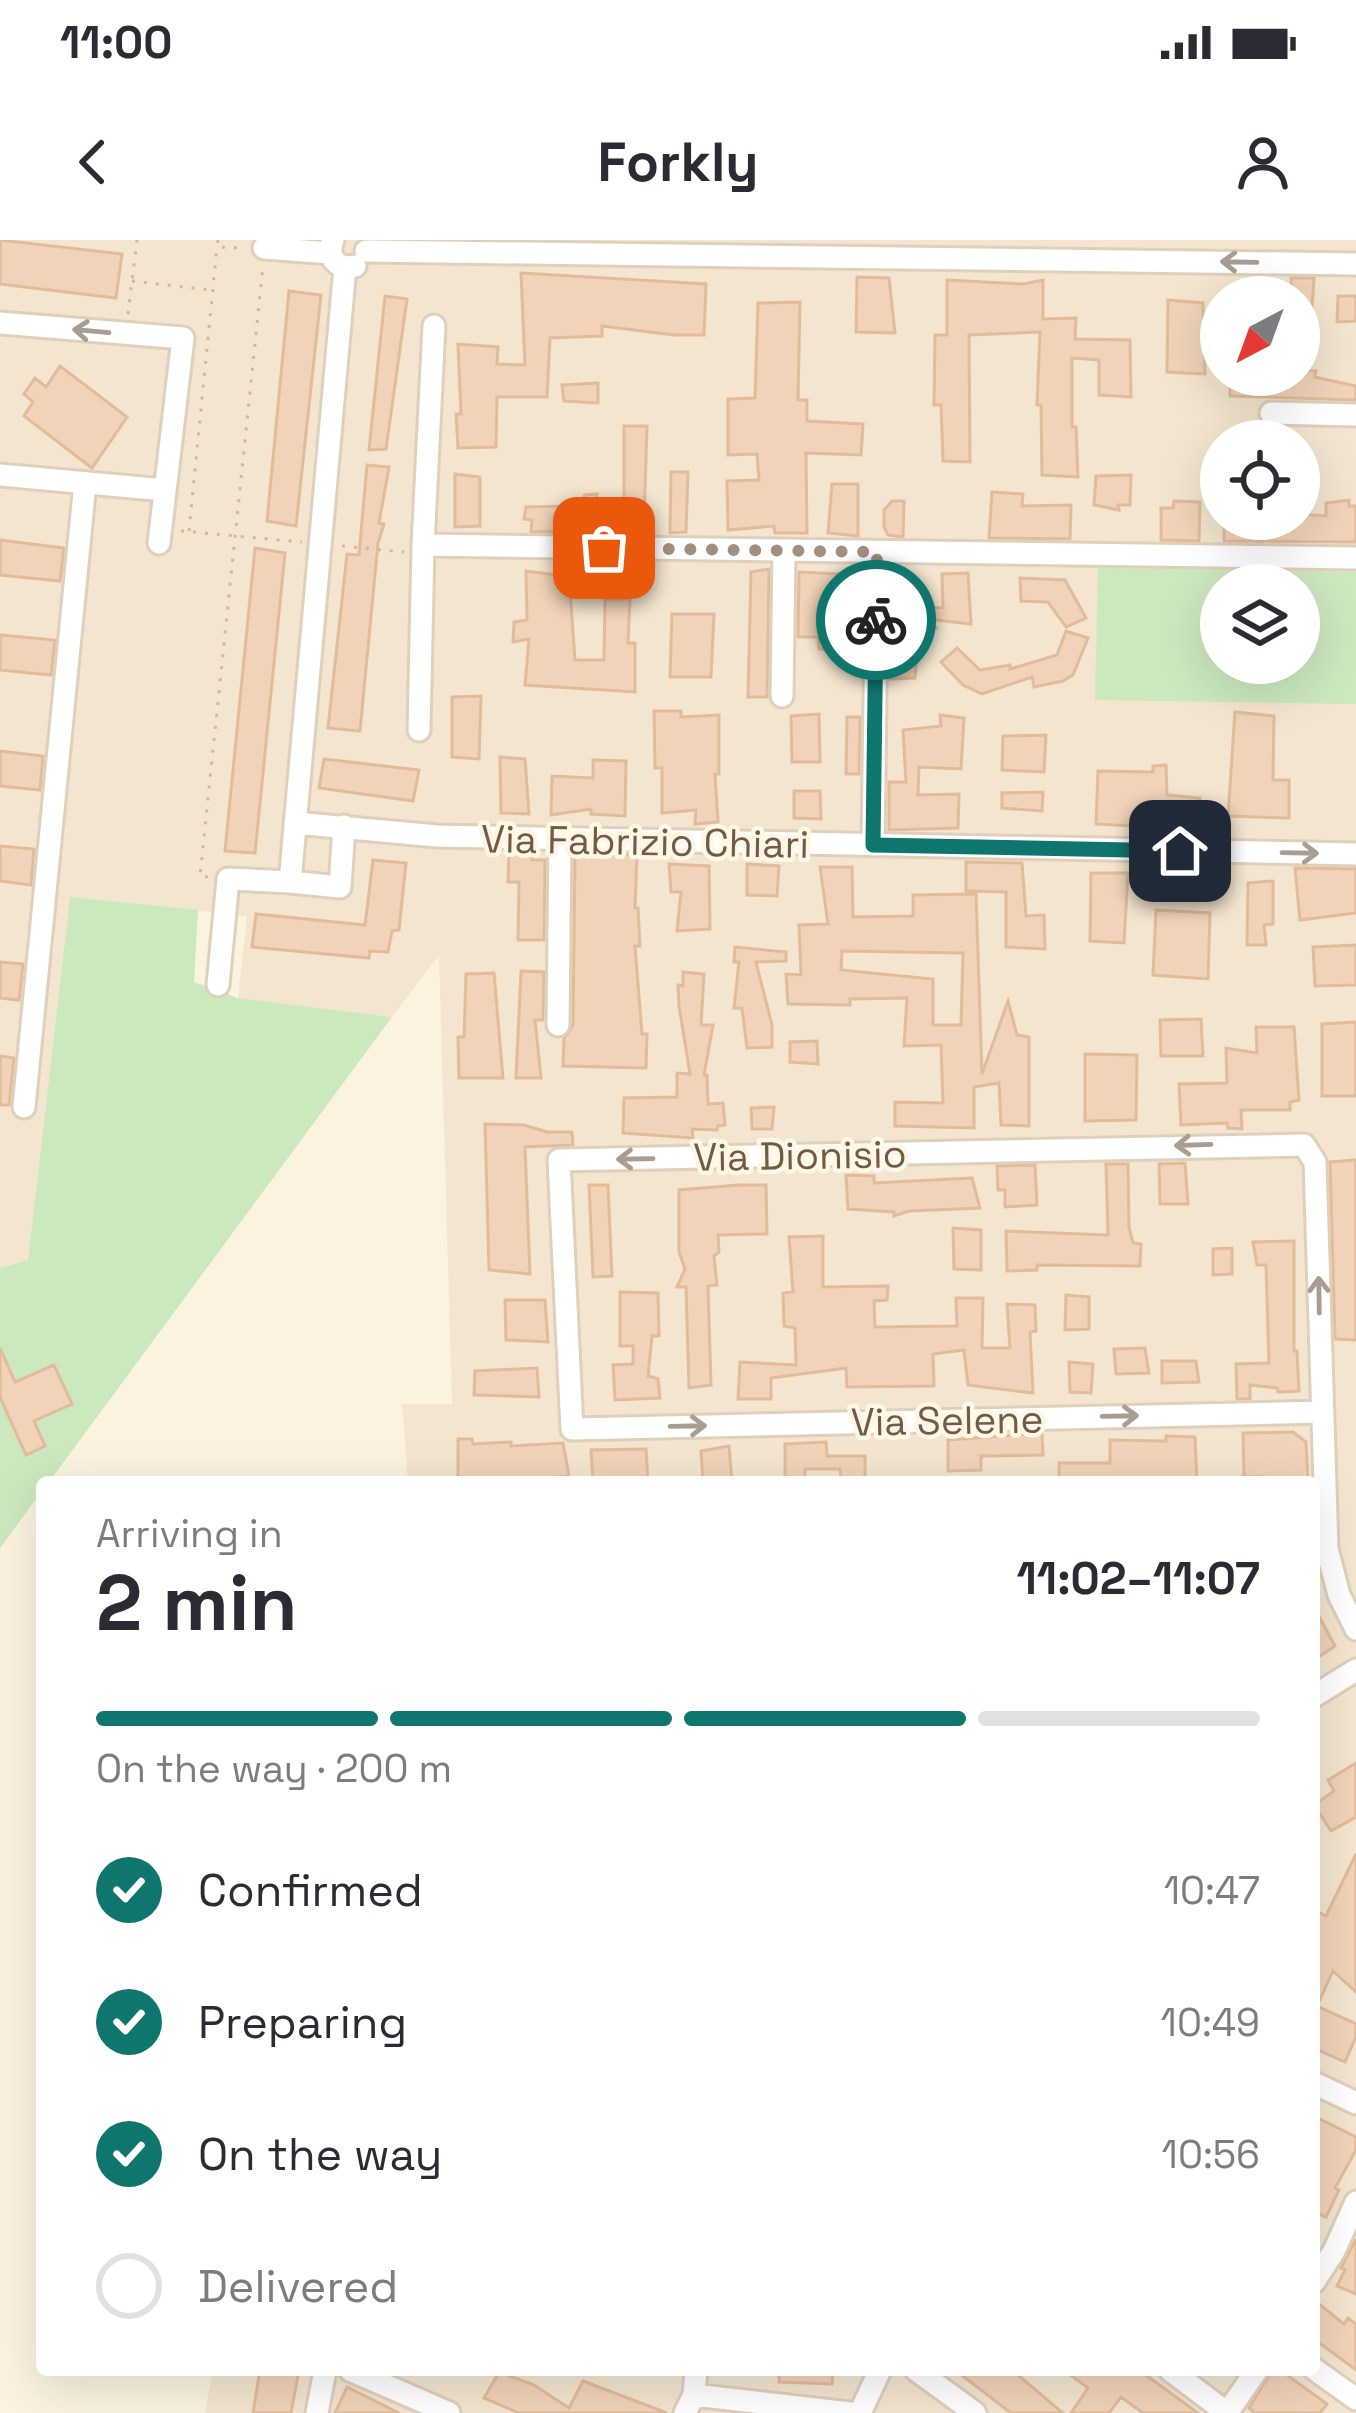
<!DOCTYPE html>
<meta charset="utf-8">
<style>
body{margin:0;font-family:"Space Grotesk",sans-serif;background:#f2f2f3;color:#2b2b33;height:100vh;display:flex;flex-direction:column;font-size:45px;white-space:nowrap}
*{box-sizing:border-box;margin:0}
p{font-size:39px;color:#7c7c81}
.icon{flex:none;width:66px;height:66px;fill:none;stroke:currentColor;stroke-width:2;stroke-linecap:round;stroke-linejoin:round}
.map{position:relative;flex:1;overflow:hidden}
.details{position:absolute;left:36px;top:1236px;width:1284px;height:900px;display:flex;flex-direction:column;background:#fff;border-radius:12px;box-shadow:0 12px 48px #0002}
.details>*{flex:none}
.needle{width:78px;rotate:221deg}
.fabs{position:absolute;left:1200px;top:36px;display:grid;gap:24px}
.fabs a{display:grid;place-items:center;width:120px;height:120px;border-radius:50%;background:#fff;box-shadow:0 12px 48px #0002;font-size:60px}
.pin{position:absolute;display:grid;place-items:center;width:102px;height:102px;color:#fff;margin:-51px;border-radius:24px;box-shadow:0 6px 18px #0006}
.courier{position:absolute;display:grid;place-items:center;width:120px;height:120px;margin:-60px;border:9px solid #0f766e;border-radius:50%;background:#fff;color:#222;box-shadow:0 3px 15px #0007}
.headline em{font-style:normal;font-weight:700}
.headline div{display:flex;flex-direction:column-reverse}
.headline{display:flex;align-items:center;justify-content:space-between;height:204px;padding:0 60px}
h1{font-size:78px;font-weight:700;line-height:90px}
.bar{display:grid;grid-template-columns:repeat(4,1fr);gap:18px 12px;align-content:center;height:144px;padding:0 60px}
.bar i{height:15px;border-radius:9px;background:#e1e1e2}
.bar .active{background:#0f766e}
.bar p{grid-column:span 4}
ol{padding:0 60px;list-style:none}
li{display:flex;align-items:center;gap:36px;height:132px}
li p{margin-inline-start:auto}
li .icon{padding:12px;border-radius:50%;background:#0f766e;color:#fff;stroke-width:4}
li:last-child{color:#7c7c81}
li i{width:66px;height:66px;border:6px solid #e1e1e2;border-radius:50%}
.status{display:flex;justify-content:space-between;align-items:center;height:84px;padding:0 60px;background:#fff;direction:ltr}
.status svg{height:33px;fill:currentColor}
header{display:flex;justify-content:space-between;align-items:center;height:156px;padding:0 60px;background:#fff;font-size:54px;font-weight:700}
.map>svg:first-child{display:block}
</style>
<div class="status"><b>11:00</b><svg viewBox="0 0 49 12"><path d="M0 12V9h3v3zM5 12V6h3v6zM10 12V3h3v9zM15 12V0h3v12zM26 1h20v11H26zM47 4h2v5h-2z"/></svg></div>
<header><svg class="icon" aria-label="back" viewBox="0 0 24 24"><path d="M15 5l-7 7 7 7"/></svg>Forkly<svg class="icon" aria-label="person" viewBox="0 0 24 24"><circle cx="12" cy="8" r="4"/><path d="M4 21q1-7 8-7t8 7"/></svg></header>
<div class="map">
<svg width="1356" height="2173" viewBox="0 0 1356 2173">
<rect width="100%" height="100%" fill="#fbf3e0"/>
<path fill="#f3e5cf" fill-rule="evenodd" d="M0 0H1356V2173H205L213 2130H1314V1242H408L402 1164H452L439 715 392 777 238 758 247 676 70 657 28 1020 0 1028ZM1221 57H1299V135H1221ZM1221 201H1299V279H1221ZM1221 345H1299V423H1221Z"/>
<path fill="#cce8bf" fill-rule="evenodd" d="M1098 326 1356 332V464L1095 460ZM1221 345H1299V423H1221Z
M70 657 198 670 194 742 238 758 392 777 49 1242H42V1251L0 1308V1028L28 1020Z"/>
<path fill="#f0d3b8" stroke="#e2bc99" stroke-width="3" fill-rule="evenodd" d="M0 0 122 14 116 58 0 44Z
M521 33 706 44 704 95H674L602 86V96L550 98 547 157H497L496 207 458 208 456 174H461L458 104 498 107 497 124 525 125Z
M857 37 889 38 895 93 856 92Z
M1291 38H1314L1310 98H1299V57H1292Z
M947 40 1023 44 1043 40V79L1076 78 1075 99 1130 100 1131 157 1099 155V120L1072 118V187H1076L1078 237 1042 235 1041 165H1037L1040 92 969 95 970 222 943 221 941 165H934L935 95H947Z
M289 51 321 55 296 286 267 281Z
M385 56 407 59 386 209 369 210Z
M1338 56H1356V81L1337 82Z
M1168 60 1203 63 1205 134 1167 132Z
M800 62 798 160H807V181L863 184 861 215 806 213 807 293H775L774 286 728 290 727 241 759 240 757 214 728 215V159L755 158 758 63Z
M60 126 127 177 92 228 24 176 33 162 24 154 35 138 46 147Z
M1299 130 1316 131 1315 137 1356 146V160L1230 156V135H1299Z
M598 143V163L564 161 562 145Z
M624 186H647L644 281H624Z
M367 225 389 227 379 283 384 284 378 303 360 491 328 488 347 314 359 315Z
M671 232H688L686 292 670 293Z
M455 234 480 237V286L455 287Z
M1131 235 1130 265H1118L1119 270 1094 265 1096 236Z
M832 244H858V296L828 293Z
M992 252 1023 254 1022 266 1071 265 1070 299 989 298Z
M597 254V290L531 292 532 280 524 279 526 267 568 266 581 263 585 255Z
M1349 260V266H1356V302L1224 301V279H1299V274L1326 276V263Z
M892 261H904L903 297 888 295 884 287V270Z
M1174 261 1200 262 1199 301 1161 300V268H1173Z
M0 300 64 308 60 341 0 335Z
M255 308 285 313 255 613 225 611Z
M556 329 574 331V350L570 351 575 420H604L605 359H630L628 403H635V452L525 445 529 399 513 402 514 382 527 380 526 331 556 335Z
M769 329 767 457H748L751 332Z
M799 332 858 335 861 383 832 381V410L819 409 818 397H798Z
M968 333 971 384 927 379 936 388 919 389 915 438 890 439 891 365 943 368 942 334Z
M1020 338 1065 340 1086 378 1066 387 1048 362 1021 361Z
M672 374H714L711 437H670Z
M1066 391 1088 398 1073 435 1063 441 1034 447 1032 437 982 454 963 445 941 422 957 408 980 430 1010 425V429L1057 415Z
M0 395 55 400 51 435 0 430Z
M481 456 479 519 452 517V457Z
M654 471H681V477L719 475V534H715L718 582 695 584 696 570 662 573V528H655Z
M1235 472 1274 476 1273 540H1289V578L1228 576Z
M819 474 820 522H792L791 476Z
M940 475 964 478 961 529 919 527 918 555 959 554 958 588 889 590V542H906L903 490 941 486Z
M847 477H860L859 534H846Z
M1046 495 1044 532 1002 530 1003 496Z
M0 511 43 516 40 550 0 546Z
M500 517 525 519 529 574 501 573Z
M324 519 419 530 413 561 319 548Z
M593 520 626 521 625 576 591 574V569L551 575 552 536 593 538Z
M1166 525 1167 555 1200 558 1198 587 1131 579V586L1096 584 1098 531 1153 532V526Z
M794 551H820L821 579 794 578Z
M1043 552 1042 571 1002 568V553Z
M0 606 34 609 31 645 0 641Z
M509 612 532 613V620H545L544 700H518L519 642H508Z
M575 614 637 615 635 668H638L640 706H635L642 794H647L646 828 563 826 564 799 573 785Z
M373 620 406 623 399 690 392 691 388 712 370 711 369 718 252 707 256 674 365 685Z
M966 622 1022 623 1026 676 1044 675 1045 709 1006 707V652L966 651Z
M669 624 709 626 710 689 677 691 681 652H671Z
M747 624 779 626 777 656 747 655Z
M820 627H852L853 677 913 676V655L976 654 982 834 1008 761 1017 795 1029 797V886L1001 885 999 843 974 847V888L895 886V862L943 863 941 805 904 806 907 758 850 759V765L788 764 786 734 801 735 799 685 828 684ZM842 711 963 713 961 785H933V739L841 730Z
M1295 628 1356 629V673L1300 680Z
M1091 633H1128L1124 703 1090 701Z
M1273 641V684L1264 685 1266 705H1247L1248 643Z
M1156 670 1210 673 1208 739 1153 735Z
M1356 705V745L1315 746 1313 707Z
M735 707 786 712V721L756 722 772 785V807L747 808 742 768H734L739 722H734Z
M0 722 23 724 19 760 0 758Z
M521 731 544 732 543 780H535L541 838H516Z
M683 732 704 734 701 785H713L704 835H707L708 864 723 863 725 885 718 886 717 890 692 889 693 898 623 893 624 858 677 857V833L690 834 679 766 678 745 683 746Z
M494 733 503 838H459L458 797H464L466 734Z
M1201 779 1203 816H1161L1160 780Z
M1356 782V856H1322V784Z
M1256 787H1294L1299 860 1290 862V870H1241L1242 889 1228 888 1227 883 1181 885 1179 844 1227 843 1226 808 1257 813Z
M817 801 818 824 790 822V802Z
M1085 814 1137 815 1136 880 1085 881Z
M0 816 14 818 9 865H0Z
M774 867 772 889H752L751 868Z
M485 884 524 885 547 892H572L573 905 525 907 530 1034 489 1030Z
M1356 920V1100L1335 1099 1330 922Z
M1185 923 1188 964H1160L1159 924Z
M1106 924H1128L1129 987 1133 1003 1141 1004 1140 1026 1037 1025V1030L1007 1031 1006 991 1108 995Z
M1035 925 1037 965 1005 967V950H998L997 926Z
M846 935 874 936V943L972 938 980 968 909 971 894 976V972L848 969Z
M589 945H608L612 1036 593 1037Z
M738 945H766L767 994 718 995 719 1012 714 1016 717 1045 708 1046 711 1145 689 1148 686 1047H677L685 1029 679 1012V950Z
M953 988 981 990V1030L954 1029Z
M823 996V1047L888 1046 887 1060 874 1061 875 1087 957 1086 956 1058H983L982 1108H1010L1007 1064 1035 1065 1036 1091 1030 1092 1033 1153 968 1145 964 1110 933 1114 934 1146 847 1147 846 1128 771 1138V1159H738L740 1122 796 1125 795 1088 784 1086 783 1053 793 1052 789 997Z
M1294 1001V1111H1297L1299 1151 1278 1152 1277 1148 1250 1145V1159H1237L1236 1124 1269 1123 1266 1025H1257L1253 1002Z
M1232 1008V1034L1213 1035V1009Z
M620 1052 658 1053 659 1096H652L648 1136 658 1139 660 1158 615 1160 613 1125 633 1124V1106H620Z
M1066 1055 1089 1057V1089L1065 1090Z
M505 1060H545L548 1102 506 1100Z
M0 1108 15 1142 54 1125 72 1164 34 1181 45 1206 26 1215 0 1157Z
M1145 1108 1149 1133 1116 1134 1114 1109Z
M1162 1121H1196L1199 1142 1162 1143Z
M1069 1122 1093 1124 1091 1153 1070 1152Z
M537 1128 539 1157 474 1155 475 1131Z
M1293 1192 1306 1202 1308 1242H1259V1237H1244L1243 1193Z
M1042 1193 1043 1215 981 1216V1230L948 1231V1200Z
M1166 1196 1195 1197 1197 1242H1059V1223H1110V1200L1166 1201Z
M458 1199H472L473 1204 511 1202V1206L563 1203 569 1236 513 1242H458Z
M826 1202 827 1216H865V1242H841L840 1229H805V1242H785V1204Z
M729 1206 732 1242H703L701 1211Z
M646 1209 648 1242H593L591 1210Z
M1314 1367 1335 1406 1314 1420Z
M1356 1523V1577L1331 1591 1314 1565 1334 1551 1328 1540Z
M1356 1614V1752L1333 1731 1317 1766 1356 1784V1797L1345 1822 1314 1808V1670L1326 1676Z
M1314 1876 1356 1897V1910L1335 1948 1339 1950 1326 1977 1314 1972Z
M1356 1999V2054L1337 2046 1345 2030 1341 2028Z
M1319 2064 1344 2084 1348 2078 1356 2084V2130L1314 2099V2072Z
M260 2130H299L291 2173H253Z
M779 2130H833L832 2144 779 2142Z
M955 2130H1012L1063 2173H1011Z
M1064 2130H1139L1198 2173H1143L1121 2157 1109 2173H1071L1088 2148Z
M1272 2130H1280L1327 2164 1320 2173H1255L1249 2168Z
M499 2132 534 2145 569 2168 583 2141 667 2173H519L484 2158Z
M347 2147 399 2173H335Z"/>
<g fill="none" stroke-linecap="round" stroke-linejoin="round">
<g stroke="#dfd0bc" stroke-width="27">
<path id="minor" d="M333 0C326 17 337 30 355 26
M264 8 331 13
M366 11 1356 24
M0 83 183 98 159 303
M1271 173 1356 175
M0 235 165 250
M423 305 1356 318
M782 456 784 311
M419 490 423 305 434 86
M295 583 437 596 1356 614
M344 586 340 647 290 642 345 27
M873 605 877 312
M218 745 228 639 290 642
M558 785 560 599
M24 867 85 243
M1322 1172 572 1189 559 920 1304 905 1315 922 1327 1309 1339 1355 1356 1389
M1314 1456 1356 1430
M1314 1843 1356 1863
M1314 2042 1334 2011 1356 1962
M1314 2129 1356 2159
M350 2130 449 2173
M916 2130 975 2173
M1170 2130 1227 2173
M694 2155 850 2173
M317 2173 325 2130
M685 2173 694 2155 696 2130
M860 2173 880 2130
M1227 2173 1257 2130"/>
</g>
<path stroke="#d4b79c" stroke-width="3" stroke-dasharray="3 9" stroke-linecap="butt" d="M218 0 217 7 245 8
M132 41 211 50
M128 74 137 0
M181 291 302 302
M189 291 217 7
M342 306 404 312
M208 637 200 636 263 26"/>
<use href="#minor" stroke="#fff" stroke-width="21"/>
</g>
<defs><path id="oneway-shaft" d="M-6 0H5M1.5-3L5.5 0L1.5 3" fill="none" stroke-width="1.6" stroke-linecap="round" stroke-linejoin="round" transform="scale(3)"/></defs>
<g stroke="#aa9c91">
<use href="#oneway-shaft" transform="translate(1239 22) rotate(-179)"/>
<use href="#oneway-shaft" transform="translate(91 91) rotate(-175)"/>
<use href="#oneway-shaft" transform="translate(1300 613) rotate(1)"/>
<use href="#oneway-shaft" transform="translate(1193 905) rotate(178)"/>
<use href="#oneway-shaft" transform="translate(635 919) rotate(179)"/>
<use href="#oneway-shaft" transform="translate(1319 1055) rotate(-91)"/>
<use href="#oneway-shaft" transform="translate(1120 1176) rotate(-1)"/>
<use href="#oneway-shaft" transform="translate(688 1186) rotate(-1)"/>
</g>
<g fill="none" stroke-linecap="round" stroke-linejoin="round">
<path stroke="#a1907d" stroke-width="12" stroke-dasharray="0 21.6" d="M604 308 877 312 876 380"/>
<path stroke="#0f766e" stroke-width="15" d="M876 380 873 605 1180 611"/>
</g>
<g text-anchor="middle" stroke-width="9" stroke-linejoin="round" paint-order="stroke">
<g font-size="39" fill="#715a48" stroke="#fff7e5">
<text transform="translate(645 601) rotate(1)" y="14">Via Fabrizio Chiari</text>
<text transform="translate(800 915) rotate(-1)" y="14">Via Dionisio</text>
<text transform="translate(947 1180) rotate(-1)" y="14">Via Selene</text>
</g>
</g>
</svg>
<div class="fabs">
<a><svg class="needle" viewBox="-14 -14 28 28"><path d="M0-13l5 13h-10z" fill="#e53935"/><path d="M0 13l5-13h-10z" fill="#7c7c81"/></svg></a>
<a><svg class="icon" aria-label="locate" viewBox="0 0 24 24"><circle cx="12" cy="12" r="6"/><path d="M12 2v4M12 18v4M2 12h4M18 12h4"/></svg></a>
<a><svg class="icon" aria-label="layers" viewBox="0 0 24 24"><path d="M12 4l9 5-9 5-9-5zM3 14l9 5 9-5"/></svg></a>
</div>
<div class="pin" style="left:604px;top:308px;background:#ea580c"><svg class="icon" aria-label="bag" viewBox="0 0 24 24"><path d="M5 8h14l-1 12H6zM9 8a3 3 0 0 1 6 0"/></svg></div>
<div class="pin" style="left:1180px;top:611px;background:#1f2937"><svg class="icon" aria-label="home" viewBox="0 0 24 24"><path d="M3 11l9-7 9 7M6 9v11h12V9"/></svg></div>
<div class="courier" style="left:876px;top:380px"><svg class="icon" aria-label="bike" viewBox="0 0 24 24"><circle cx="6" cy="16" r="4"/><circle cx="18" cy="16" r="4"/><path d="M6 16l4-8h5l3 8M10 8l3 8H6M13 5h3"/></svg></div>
<section class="details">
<div class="headline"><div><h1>2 min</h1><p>Arriving in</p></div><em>11:02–11:07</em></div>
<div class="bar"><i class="active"></i><i class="active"></i><i class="active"></i><i></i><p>On the way · 200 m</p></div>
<ol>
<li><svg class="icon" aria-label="check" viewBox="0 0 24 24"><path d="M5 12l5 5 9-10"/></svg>Confirmed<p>10:47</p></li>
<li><svg class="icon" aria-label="check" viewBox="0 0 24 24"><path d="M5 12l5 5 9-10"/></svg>Preparing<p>10:49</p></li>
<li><svg class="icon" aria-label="check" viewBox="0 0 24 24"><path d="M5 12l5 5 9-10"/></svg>On the way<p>10:56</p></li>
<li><i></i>Delivered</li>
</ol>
</section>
</div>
